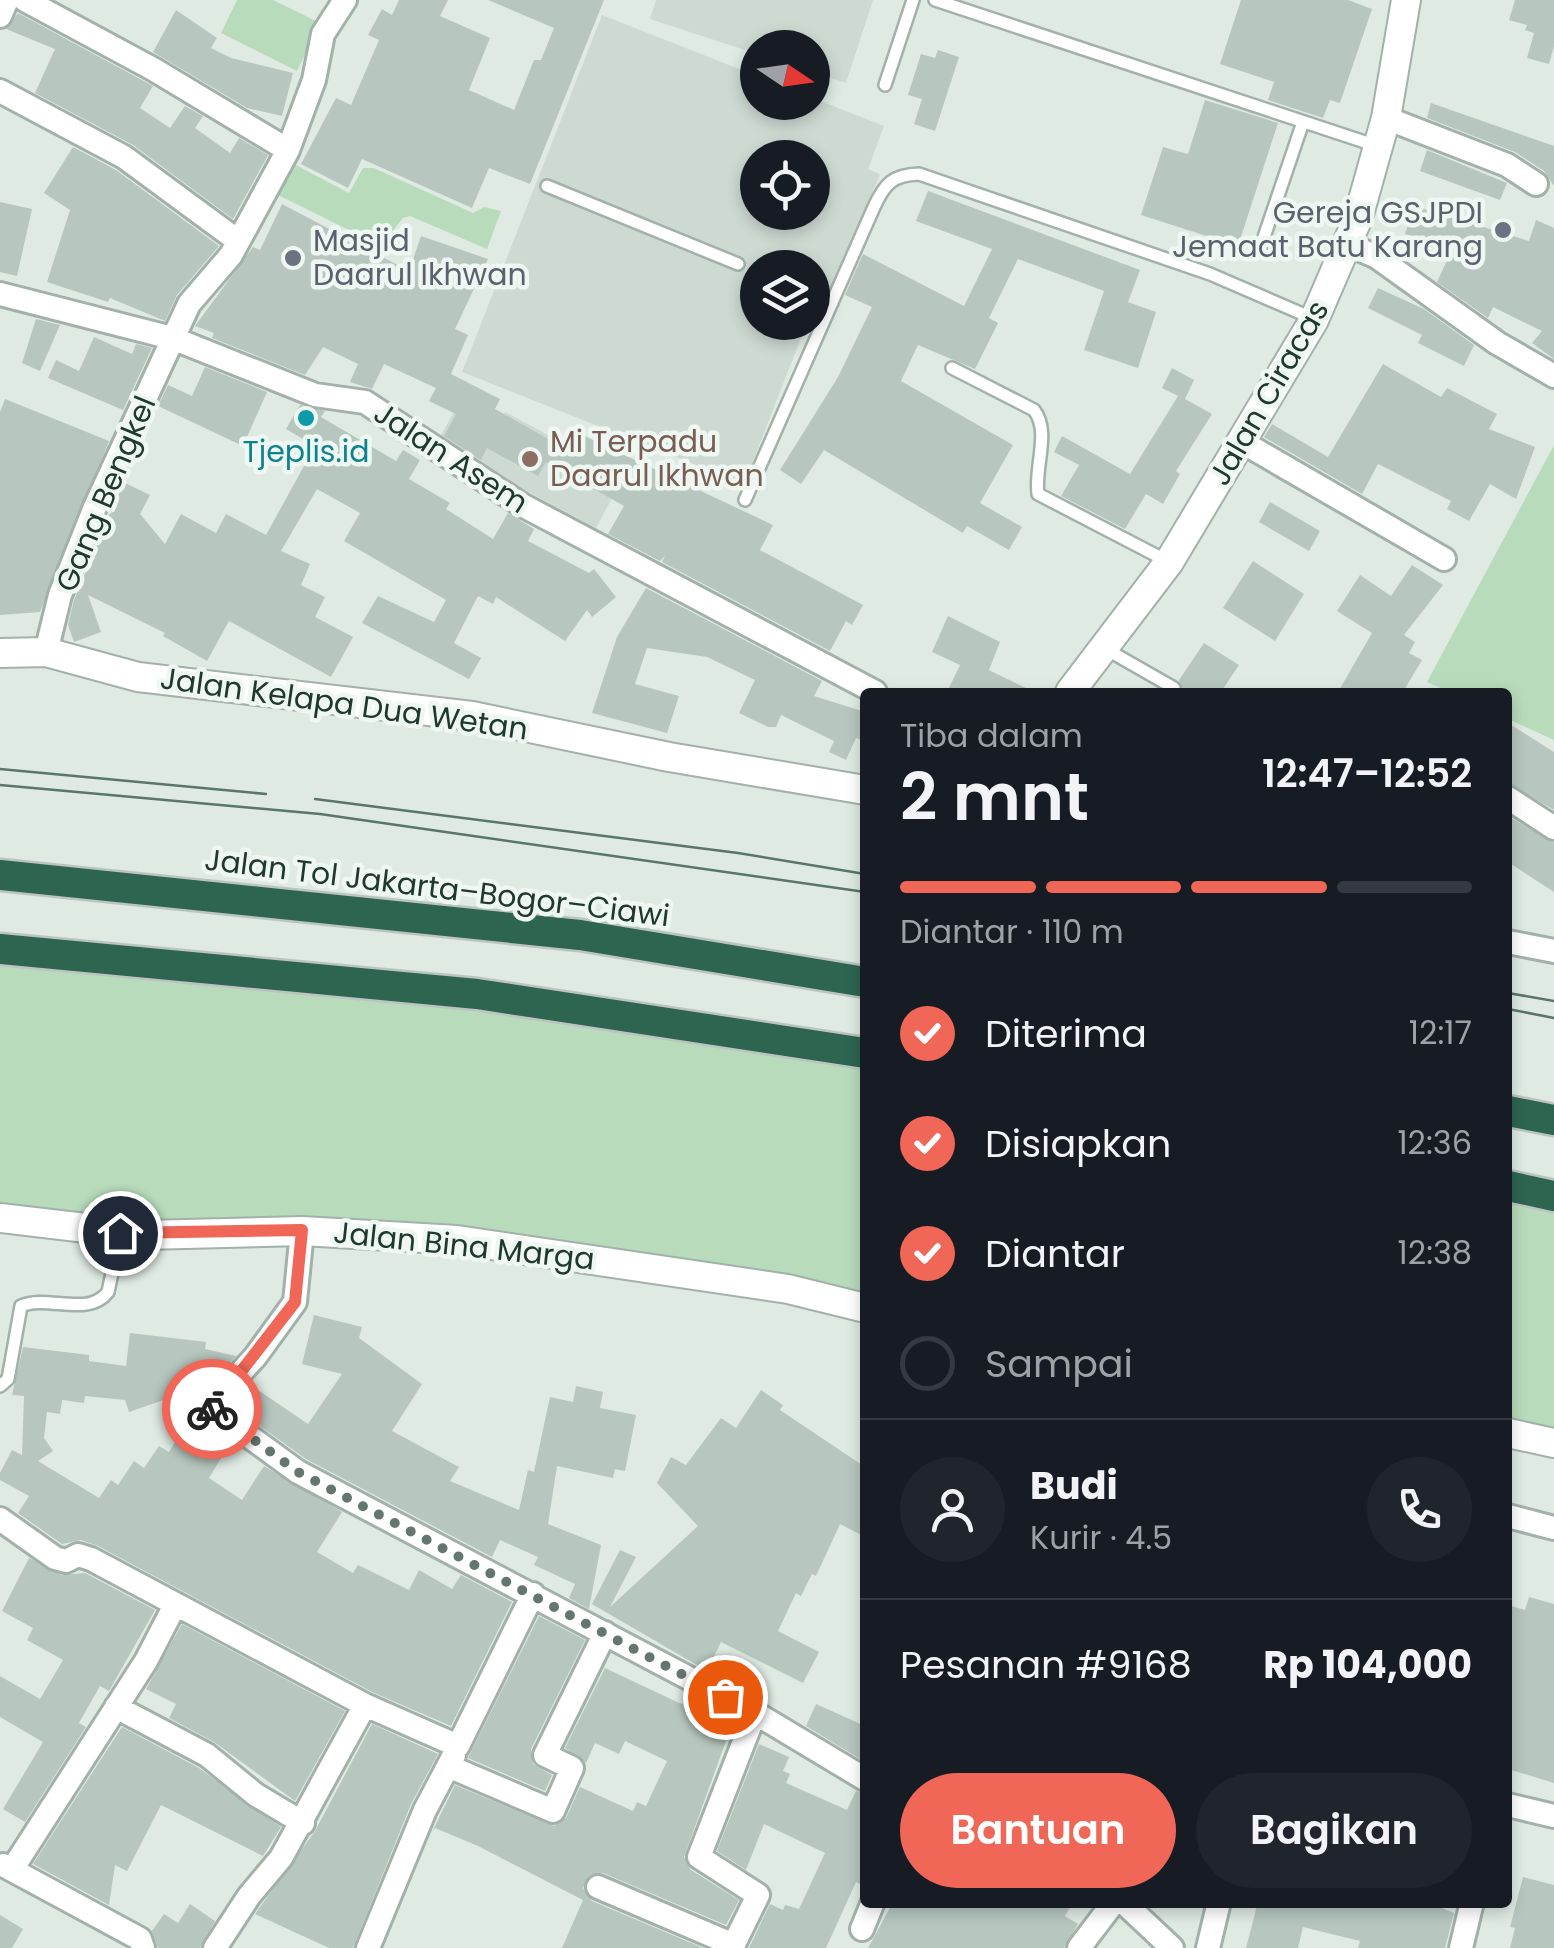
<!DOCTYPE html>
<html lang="id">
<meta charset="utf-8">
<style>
body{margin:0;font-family:Poppins,sans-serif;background:#20242c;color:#f1f3f6;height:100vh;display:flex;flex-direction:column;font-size:38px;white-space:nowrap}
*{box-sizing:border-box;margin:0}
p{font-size:32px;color:#9ea1a6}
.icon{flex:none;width:55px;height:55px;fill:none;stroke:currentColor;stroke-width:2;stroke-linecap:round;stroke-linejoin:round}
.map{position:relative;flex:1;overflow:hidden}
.panel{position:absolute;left:860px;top:688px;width:652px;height:1220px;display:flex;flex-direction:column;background:#171b24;border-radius:10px;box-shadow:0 5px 15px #0003}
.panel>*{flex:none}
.needle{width:65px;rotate:103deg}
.tools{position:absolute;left:740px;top:30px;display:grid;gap:20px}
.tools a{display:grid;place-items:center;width:90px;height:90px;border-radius:50%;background:#171b24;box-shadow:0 5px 15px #0003;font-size:50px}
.pin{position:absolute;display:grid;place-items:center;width:85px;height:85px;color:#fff;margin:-42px;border:5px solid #fff;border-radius:50%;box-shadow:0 2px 10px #0007}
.courier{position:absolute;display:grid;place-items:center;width:100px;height:100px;margin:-50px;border:8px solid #f06657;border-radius:50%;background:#fff;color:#222;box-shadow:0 2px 12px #0007}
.overview em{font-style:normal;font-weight:600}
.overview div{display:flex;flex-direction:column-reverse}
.overview{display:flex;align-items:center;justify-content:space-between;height:170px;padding:0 40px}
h1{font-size:65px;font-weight:600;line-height:75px}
.bar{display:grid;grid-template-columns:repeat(4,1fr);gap:15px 10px;align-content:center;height:120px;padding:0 40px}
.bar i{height:12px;border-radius:8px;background:#363941}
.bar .on{background:#f06657}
.bar p{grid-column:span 4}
.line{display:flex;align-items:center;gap:25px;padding:0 40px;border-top:2px solid #363941}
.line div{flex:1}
.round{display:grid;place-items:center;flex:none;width:105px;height:105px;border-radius:52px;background:#20242c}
ol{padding:0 40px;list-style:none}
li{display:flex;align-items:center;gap:30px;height:110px}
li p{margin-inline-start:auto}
li .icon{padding:10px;border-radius:50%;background:#f06657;color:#fff;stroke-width:4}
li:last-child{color:#9ea1a6}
li i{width:55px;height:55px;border:5px solid #363941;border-radius:50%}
.action{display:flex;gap:20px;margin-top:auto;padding:20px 40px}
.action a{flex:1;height:115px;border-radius:60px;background:#f06657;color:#fff;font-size:40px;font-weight:600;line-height:115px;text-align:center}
.action a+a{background:#20242c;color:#f1f3f6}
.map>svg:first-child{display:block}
</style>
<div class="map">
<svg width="1554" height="1948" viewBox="0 0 1554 1948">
<rect width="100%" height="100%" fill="#dfeae3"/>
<path fill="#cddad2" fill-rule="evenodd" d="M656 0H873L846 83 813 72 812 48H758L757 54 650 19Z
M602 15 757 76 758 102H812L813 98 884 126 868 169 880 174 827 304 816 300 813 310 812 268H758V322L807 323 744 484 462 372ZM758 158H812V212H758Z
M456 408 496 430 505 412 624 476 596 528 437 443Z"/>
<path fill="#b8dbbc" d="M237 0H273L320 23 297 71 221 33Z
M290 162 349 193 363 168H374L473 213 484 207 501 211 487 249 410 216 403 218 381 246 274 193Z
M1554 445V740L1508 719V692H1450L1427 682Z
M0 959H139L865 1053V1308L612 1262 0 1218Z
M1508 1186 1554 1196V1445L1508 1435Z"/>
<path fill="#b7c7bf" d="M399 0H448L440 16 490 38 469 90 514 110 534 60H541L554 28 488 0H604L530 184 489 168 472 208 362 159 348 188 301 164 336 98 351 105 379 40 368 35 382 9 392 15Z
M1241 0H1348L1372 9 1340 103 1330 100 1323 118 1268 100 1274 82 1220 64Z
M1515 0H1554V46L1549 64 1527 58 1534 33 1525 30 1527 25 1509 20Z
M176 10 217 38 211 48 231 58 293 73 282 116 247 108 153 52Z
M18 13 153 86 140 108 170 128 185 106 203 116 195 128 230 153 239 138 268 155 233 219 133 145 35 93 55 49 6 29Z
M938 50 959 57 935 131 914 124 922 99 908 95 921 54 935 58Z
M1205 100 1278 123 1238 246 1141 215 1163 147 1188 154Z
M1431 103 1554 146V186L1544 171 1515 152 1427 118Z
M73 147 116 170 219 246 177 295 165 321 110 298 108 302 47 282 70 210 44 193Z
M1427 150 1507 183 1500 200 1420 171Z
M928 191 1140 270 1128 302 1156 312 1138 368 1084 350 1104 291 1018 259 989 318 998 323 975 369 918 345 901 381 1013 445 980 503 1022 527 1009 550 967 526 963 533 824 450 801 484 780 470 838 377 872 307 845 295 863 254 964 306 992 249 916 221Z
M0 202 32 209 17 276 0 272Z
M282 204 409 271 421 236 488 259 455 329 468 335 451 374 500 399 495 409 559 445 570 448 578 433 773 525 760 550 863 605 852 625 846 621 830 651 662 562 665 556 660 561 608 534 624 506 546 462 538 476 487 448 481 460 444 436 456 414 429 401 436 388 384 364 372 389 350 382 358 364 323 347 305 375 212 338 214 333 195 326 253 247 260 250Z
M1414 206 1529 241 1536 220 1554 228V359L1532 343 1542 331 1493 307 1488 318 1437 282 1450 254 1449 247 1405 234Z
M1378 288 1424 309 1474 345 1464 366 1418 343 1422 335 1368 308Z
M36 319 60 325 40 371 22 363Z
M94 337 132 354 136 344 152 348 123 410 48 378 56 360 79 371Z
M1383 364 1441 397 1447 388 1497 414 1489 429 1535 447 1516 499 1490 484 1469 521 1447 509 1451 501 1378 464 1362 494 1264 437 1272 424 1328 457Z
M205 367 267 392 243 446 158 406 168 385 192 396Z
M1172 368 1194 380 1185 399 1212 414 1176 471 1180 474 1163 504 1146 494 1125 529 1061 496 1079 465 1054 452 1062 436 1130 474 1178 396 1162 388Z
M5 399 109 441 40 612 0 615V412Z
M300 405 325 411 321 417 396 461 403 450 420 460 409 479 450 503 446 509 493 539 508 513 534 529 528 541 589 573 594 569 616 597 592 617 587 610 565 641 496 597 493 604 478 596 454 643 481 658 469 679 362 623 378 596 434 622 446 600 344 541 360 513 317 489 281 551 310 564 301 585 325 597 315 617 353 637 331 677 229 621 207 661 163 636 165 633 88 595 101 632 74 642 68 625 74 600 123 482 150 495 140 514 165 544 181 514 216 533 226 514 266 535 315 446 286 429Z
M1270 502 1320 531 1309 551 1259 522Z
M1253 561 1304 594 1275 641 1223 608Z
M1412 565 1443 585 1404 635 1415 642 1409 653 1422 660 1403 692H1338L1372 633 1337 611 1360 575 1391 596Z
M646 588 822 681 814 696 865 712V741L856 738 846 760 829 752 834 741 781 715 776 727H768L739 713 755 680 707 657 647 648 635 684 679 696 667 733 592 713 617 637Z
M948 616 1000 642 989 670 1034 692H947L960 665 932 652Z
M1204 643 1239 665 1221 692H1182L1179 680Z
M1508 723 1554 752V810L1508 783Z
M1508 816 1554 843V892L1508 862Z
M314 1315 362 1327 359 1338 422 1384 392 1431 459 1467 450 1481 519 1510 528 1470 534 1472 550 1397 573 1402 576 1386 603 1392 600 1408 636 1415 625 1471 615 1469 613 1478 557 1466 548 1524 601 1545 589 1609 569 1598 575 1584 534 1565 538 1557 500 1540 492 1557 306 1459 242 1413 258 1390 308 1424 342 1374 302 1364Z
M130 1333 206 1342 205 1349 236 1356 210 1384 129 1412 125 1400 85 1396 84 1403 62 1400 60 1414 47 1412 44 1438 53 1451 38 1461 99 1498 111 1480 118 1485 134 1461 144 1468 159 1446 169 1452 195 1409 200 1419 231 1442 209 1478 242 1500 264 1466 342 1512 317 1552 353 1573 358 1565 409 1590 419 1570 452 1589 461 1575 512 1602 451 1726 372 1692 98 1546 81 1540 62 1544 18 1513 29 1496 0 1480V1473L12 1450 22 1455 24 1396 12 1395 23 1347 89 1355V1361L126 1366Z
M761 1390 783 1405 780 1410 865 1467V1537L840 1524 816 1576 812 1574 801 1596 796 1593 778 1631 819 1652 803 1683 721 1642 707 1671 592 1604 620 1550 636 1557 610 1607 698 1526 657 1483 671 1457 686 1465 721 1418 736 1428Z
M29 1558 62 1575 85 1573 155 1610 109 1691 100 1686 79 1723 86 1727 25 1822 3 1809 43 1742 0 1717V1676L40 1699 63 1660 27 1640 33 1628 2 1611Z
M1529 1597 1554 1604V1783L1508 1769V1616L1511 1606 1525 1610Z
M539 1616 585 1640 531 1749 533 1764 552 1775 545 1791 468 1758Z
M182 1624 345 1711 295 1801 214 1742 169 1718 176 1704 146 1689Z
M605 1668 677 1702 705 1713 708 1705 734 1719 684 1857 691 1870 739 1900 726 1925 603 1873 590 1875 583 1888 592 1901 703 1948H562L583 1900 478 1846 435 1828 432 1832 455 1785 554 1826 566 1818 580 1787 633 1811 637 1802 646 1806 667 1761 625 1741 619 1754 595 1743 586 1763 565 1748Z
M816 1704 865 1726V1762L806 1726Z
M372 1724 438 1754 411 1804 353 1948H329L255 1914 315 1831Z
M122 1727 199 1768 281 1827 263 1856 161 1805 127 1871 115 1865 109 1905 33 1864Z
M759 1744 789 1757 783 1771 790 1774 786 1783 847 1810 856 1791 865 1794V1886L856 1882 826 1948H749L770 1904 783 1910 785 1905 799 1909 825 1853 764 1824 746 1870 717 1851Z
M1523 1877 1554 1885V1948H1510L1515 1928 1510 1927Z
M893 1902H1073L1065 1916 1078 1924 1064 1948H868Z
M1258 1902H1427L1454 1913 1445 1948H1358L1360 1941 1303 1927 1298 1948H1246Z
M190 1904 215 1921 200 1948H158L152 1931 164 1914 178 1923Z
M0 1915 23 1929 12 1948H0Z"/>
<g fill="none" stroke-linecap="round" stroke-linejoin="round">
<g stroke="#a2b1a9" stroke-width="16">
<path id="service" d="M935 0 1377 146
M885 85 913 0
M547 186 738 264
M1261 246 1303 122
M812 294 832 303
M952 368 1034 410C1051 432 1034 467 1038 494L1169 562
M745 500 874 207C885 183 893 175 919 174L1210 274 1312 318
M1104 648 1174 688
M0 1386 8 1379 21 1306C47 1294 88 1318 108 1292L120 1235"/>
</g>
<g stroke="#a2b1a9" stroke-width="28">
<path id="minor" d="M25 0 153 69 288 150
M0 16 7 0
M0 91 124 157 238 241
M1386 118 1507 165 1536 184
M1349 245 1377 257 1497 343 1554 376
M0 294 172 338 315 395 365 402 522 505 875 692
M1242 442 1444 559
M46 652 60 595 95 507 189 304 231 255 288 150 314 80 323 34 345 0
M1508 798 1554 828
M1508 942 1554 951
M302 1231 295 1302 255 1357 209 1407 298 1472 755 1713 865 1779
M1508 1516 1554 1528
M0 1519 55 1558 66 1561 78 1555 91 1559 365 1705 458 1746 533 1594
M116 1707 207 1755 256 1795 303 1823
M448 1766 553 1811 572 1768 545 1755 605 1633
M1508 1805 1554 1816
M3 1865 140 1939 143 1948
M13 1868 146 1661 175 1605
M598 1887 734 1945
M1123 1902 1172 1948
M862 1929 873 1902
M215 1948 249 1896 281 1858 365 1705
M368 1948 425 1810 454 1755
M732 1948 758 1895 699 1857 755 1713
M1079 1948 1114 1902
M1208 1948 1219 1902
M1461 1948 1472 1902"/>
</g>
<g stroke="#a2b1a9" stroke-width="32">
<path id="tertiary" d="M0 653 46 652 138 677 472 716 669 757 865 790
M1070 692 1169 562 1314 320 1358 218 1386 118 1406 0
M0 1218 145 1235 302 1231 457 1240 788 1289 865 1308
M1508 1433 1554 1443"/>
</g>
<g stroke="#bcc4c1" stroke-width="35">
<path id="motorway" d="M0 875 580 935 865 982
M0 949 477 994 865 1053
M1508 1111 1554 1120
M1508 1186 1554 1196"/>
</g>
<use href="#service" stroke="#fff" stroke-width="11"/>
<use href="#minor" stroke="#fff" stroke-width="22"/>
<use href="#tertiary" stroke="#fff" stroke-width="28"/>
<use href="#motorway" stroke="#2d6551" stroke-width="30"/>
<path stroke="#5a756a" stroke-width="2.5" d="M0 769 266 794
M0 785 320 814 865 892
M315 799 738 853 865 874
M1508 993 1554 1001
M1508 1009 1554 1018"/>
</g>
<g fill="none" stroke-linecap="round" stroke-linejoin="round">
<path stroke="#63776e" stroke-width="10" stroke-dasharray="0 18" d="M212 1409 298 1472 725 1697"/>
<path stroke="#f06657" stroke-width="12" d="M120 1233 302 1230 295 1302 212 1409"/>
</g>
<g fill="#6b7280" stroke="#eff7f2" stroke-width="4">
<circle cx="1503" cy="230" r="10"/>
<circle cx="293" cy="258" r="10"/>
</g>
<circle fill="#0f9aa8" stroke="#eff7f2" stroke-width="4" cx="306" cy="418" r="10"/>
<circle fill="#8d6e63" stroke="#eff7f2" stroke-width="4" cx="530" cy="459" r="10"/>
<g text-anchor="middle" stroke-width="9" stroke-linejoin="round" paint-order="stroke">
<g font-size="30" fill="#5b616d" stroke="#eff7f2" text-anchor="end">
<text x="1483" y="223">Gereja GSJPDI<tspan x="1483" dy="34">Jemaat Batu Karang</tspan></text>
<text x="313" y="251" text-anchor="start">Masjid<tspan x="313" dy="34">Daarul Ikhwan</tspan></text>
</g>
<g font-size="30" fill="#20392f" stroke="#eff7f2">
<text transform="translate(1269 393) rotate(-60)" y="10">Jalan Ciracas</text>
<text transform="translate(451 458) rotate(33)" y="10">Jalan Asem</text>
<text transform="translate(106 494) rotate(-67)" y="10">Gang Bengkel</text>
<text transform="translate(344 704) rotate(8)" y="10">Jalan Kelapa Dua Wetan</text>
<text transform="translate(437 888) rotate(7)" y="10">Jalan Tol Jakarta–Bogor–Ciawi</text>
<text transform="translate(464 1246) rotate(6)" y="10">Jalan Bina Marga</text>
</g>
<g font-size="30" fill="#785e54" stroke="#eff7f2" text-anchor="start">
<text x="550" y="452">Mi Terpadu<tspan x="550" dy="34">Daarul Ikhwan</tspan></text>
</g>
<g font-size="30" fill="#0d838f" stroke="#eff7f2">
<text x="306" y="462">Tjeplis.id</text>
</g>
</g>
</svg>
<div class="tools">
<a><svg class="needle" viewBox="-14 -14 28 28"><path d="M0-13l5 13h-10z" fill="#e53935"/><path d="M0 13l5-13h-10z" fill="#9ea1a6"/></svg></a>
<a><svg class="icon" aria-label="locate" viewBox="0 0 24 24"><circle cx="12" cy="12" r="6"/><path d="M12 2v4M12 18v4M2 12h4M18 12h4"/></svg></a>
<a><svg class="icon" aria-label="layers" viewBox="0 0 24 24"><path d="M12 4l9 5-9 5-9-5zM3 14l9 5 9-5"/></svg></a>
</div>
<div class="pin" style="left:725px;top:1697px;background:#ea580c"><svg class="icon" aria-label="bag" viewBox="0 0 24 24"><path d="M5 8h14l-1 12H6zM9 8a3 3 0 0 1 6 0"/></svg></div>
<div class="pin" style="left:120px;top:1233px;background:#1f2937"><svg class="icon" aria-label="home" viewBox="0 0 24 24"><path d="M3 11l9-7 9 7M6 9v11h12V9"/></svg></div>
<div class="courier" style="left:212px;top:1409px"><svg class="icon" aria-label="bike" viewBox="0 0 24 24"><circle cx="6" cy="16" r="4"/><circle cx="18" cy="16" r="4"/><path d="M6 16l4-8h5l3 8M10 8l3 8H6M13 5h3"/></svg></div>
<section class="panel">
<div class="overview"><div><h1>2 mnt</h1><p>Tiba dalam</p></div><em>12:47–12:52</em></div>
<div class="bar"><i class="on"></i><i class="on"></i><i class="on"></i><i></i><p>Diantar · 110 m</p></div>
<ol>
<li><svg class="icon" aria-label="check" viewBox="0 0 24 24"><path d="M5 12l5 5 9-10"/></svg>Diterima<p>12:17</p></li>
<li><svg class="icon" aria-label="check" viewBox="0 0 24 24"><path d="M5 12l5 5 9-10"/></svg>Disiapkan<p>12:36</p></li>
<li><svg class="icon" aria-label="check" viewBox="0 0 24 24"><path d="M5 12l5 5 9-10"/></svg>Diantar<p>12:38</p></li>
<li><i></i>Sampai</li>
</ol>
<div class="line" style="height:180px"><a class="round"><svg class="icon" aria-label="person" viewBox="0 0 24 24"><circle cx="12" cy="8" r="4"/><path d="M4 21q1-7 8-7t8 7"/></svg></a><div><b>Budi</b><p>Kurir · 4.5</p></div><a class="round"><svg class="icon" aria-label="phone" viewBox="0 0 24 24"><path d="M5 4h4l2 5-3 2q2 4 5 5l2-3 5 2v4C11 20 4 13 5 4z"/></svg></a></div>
<div class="line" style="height:130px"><div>Pesanan #9168</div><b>Rp 104,000</b></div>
<div class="action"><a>Bantuan</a><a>Bagikan</a></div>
</section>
</div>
